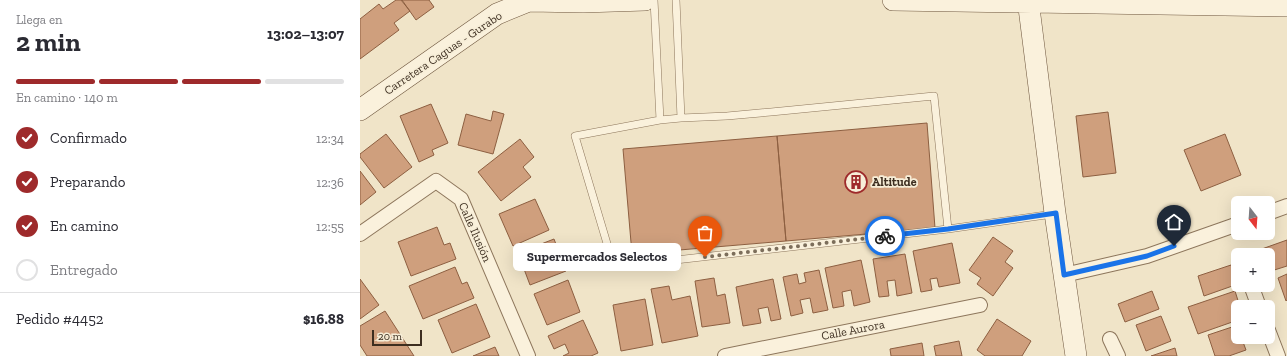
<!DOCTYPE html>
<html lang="es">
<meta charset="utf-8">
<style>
body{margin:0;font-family:"Zilla Slab",serif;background:#f2f2f3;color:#2b2b33;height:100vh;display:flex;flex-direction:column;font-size:15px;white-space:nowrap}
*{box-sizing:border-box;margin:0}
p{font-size:13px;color:#7c7c81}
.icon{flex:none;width:22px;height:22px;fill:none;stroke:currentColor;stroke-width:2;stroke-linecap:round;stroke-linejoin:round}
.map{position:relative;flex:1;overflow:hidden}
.drawer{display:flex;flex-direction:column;background:#fff;width:360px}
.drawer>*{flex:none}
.needle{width:26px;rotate:163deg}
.controls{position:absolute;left:871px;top:196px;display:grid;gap:8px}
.controls a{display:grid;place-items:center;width:44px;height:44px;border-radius:6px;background:#fff;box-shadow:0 4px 16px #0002;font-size:20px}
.scale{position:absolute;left:12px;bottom:10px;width:50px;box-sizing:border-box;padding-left:4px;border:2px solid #3d2e20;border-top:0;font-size:11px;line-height:14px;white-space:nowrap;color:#3d2e20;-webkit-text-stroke:3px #f7eed8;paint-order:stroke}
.pin{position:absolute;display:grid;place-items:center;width:34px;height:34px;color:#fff;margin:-41px -17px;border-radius:50% 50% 50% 0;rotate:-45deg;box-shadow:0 0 4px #0007}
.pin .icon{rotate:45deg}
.courier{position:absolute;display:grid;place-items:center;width:40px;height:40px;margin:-20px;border:3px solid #1a73e8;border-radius:50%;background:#fff;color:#222;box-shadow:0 1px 5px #0007}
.bubble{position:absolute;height:28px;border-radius:6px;background:#fff;box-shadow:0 4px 16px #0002;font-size:13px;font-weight:700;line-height:28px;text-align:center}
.summary em{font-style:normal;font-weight:700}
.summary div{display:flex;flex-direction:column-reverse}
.summary{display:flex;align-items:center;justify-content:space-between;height:68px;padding:0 16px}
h1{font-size:26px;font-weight:700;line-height:30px}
.bar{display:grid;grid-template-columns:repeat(4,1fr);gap:6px 4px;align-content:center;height:48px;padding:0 16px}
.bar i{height:5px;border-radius:3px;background:#e1e1e2}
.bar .current{background:#9e2a2b}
.bar p{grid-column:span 4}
.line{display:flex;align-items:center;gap:10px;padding:0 16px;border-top:1px solid #e1e1e2}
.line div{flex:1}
ol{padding:0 16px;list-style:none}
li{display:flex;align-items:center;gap:12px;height:44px}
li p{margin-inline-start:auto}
li .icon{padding:4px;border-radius:50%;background:#9e2a2b;color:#fff;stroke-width:4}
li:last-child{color:#7c7c81}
li i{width:22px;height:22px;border:2px solid #e1e1e2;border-radius:50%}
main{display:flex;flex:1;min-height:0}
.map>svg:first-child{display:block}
</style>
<main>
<section class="drawer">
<div class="summary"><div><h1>2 min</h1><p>Llega en</p></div><em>13:02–13:07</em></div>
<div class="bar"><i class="current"></i><i class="current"></i><i class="current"></i><i></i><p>En camino · 140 m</p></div>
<ol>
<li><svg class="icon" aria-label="check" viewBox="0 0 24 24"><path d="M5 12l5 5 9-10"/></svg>Confirmado<p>12:34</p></li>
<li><svg class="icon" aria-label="check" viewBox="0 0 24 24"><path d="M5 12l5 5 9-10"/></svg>Preparando<p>12:36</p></li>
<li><svg class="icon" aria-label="check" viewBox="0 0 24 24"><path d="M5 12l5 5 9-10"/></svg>En camino<p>12:55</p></li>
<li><i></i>Entregado</li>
</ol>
<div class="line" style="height:52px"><div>Pedido #4452</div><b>$16.88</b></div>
</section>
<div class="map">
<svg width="927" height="356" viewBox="0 0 927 356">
<rect width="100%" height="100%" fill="#f0e4c8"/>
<path fill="#cf9f7d" stroke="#8d5f41" d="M36 0H41L50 11 34 23 39 30 0 59V19L19 4 23 9Z
M42 0H69L74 7 56 20Z
M71 104 88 143 72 150 74 155 59 162 40 116Z
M133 111 144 114 133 154 98 145 106 114 131 121Z
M748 112 756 173 723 177 716 116Z
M567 123 575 228 426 241 417 136Z
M26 134 52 167 24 188 0 157V154Z
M865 134 881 175 841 191 824 150Z
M417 136 426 241 272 254 263 149Z
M160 139 174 157 163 167 171 177 141 201 118 172Z
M0 171 16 192 0 205Z
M175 199 189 230 153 246 139 214Z
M77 227 84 245 90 243 96 259 51 276 38 242Z
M633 237 653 251 645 262 653 268 633 296 617 284 621 278 609 270Z
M194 239 206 271 170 285 158 253Z
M927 240V266L908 272V255H901L899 250Z
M592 243 600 283 579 287 577 278 570 279 572 290 561 292 553 251Z
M545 254 552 293 537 296 535 280 527 281 529 296 519 297 513 259Z
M501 260 510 302 494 306 491 290 482 292 484 306 473 308 465 268Z
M871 265 878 284 844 296 838 276Z
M95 267 102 284 107 282 114 298 63 319 49 286Z
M459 270 468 310 453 313 450 298 440 300 443 313 431 316 423 277 437 274 439 284 446 282 444 273Z
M927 274V300L926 301 918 278Z
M354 278 357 296 365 294 370 323 342 327 335 281Z
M0 279 19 305 0 319Z
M413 279 421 319 411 321 408 307 398 309 401 323 383 326 376 287Z
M208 280 220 312 187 325 174 294Z
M309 286 312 300 330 296 338 336 302 343 291 289Z
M792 291 799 309 765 322 758 304Z
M875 291 880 307H878V311L875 312 878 320 838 334 828 307Z
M285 299 293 345 261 351 253 305Z
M116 304 130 337 92 353 78 320Z
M25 311 54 356H7L0 345V326Z
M801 316 811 341 786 351 776 325Z
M637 319 671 341 662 356H625L617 350Z
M223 320 238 353 231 356H203L209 353 205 344 194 349 188 336Z
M878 325V337H887L889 340 883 342 886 350 869 356H855L848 335Z
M599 341 602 356H576L574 346Z
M562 343 564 356H531L530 349Z
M135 347 139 356H113Z
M815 348 817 356H791Z"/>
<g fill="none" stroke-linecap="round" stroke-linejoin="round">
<g stroke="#8d765c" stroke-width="8">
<path id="lane" d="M294 0 300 120
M316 0 321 118
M588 229 254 267 215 136 300 120 321 118 367 116 411 112 574 96 588 229 693 214"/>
</g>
<g stroke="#8d765c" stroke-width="16">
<path id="street" d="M908 213 927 206
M0 234 76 181 101 199 168 356
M704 275 787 256 878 224
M891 285 899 307
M908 330 918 356
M750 339 758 356
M365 356 620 305"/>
</g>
<g stroke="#6f573f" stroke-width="22">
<path id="secondary" d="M533 0 927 6
M668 0 695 213 716 356
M170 1 223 2 285 0
M0 110 137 14 171 0"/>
</g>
<use href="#lane" stroke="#faf1dc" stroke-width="7"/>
<use href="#street" stroke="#faf1dc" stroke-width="14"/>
<use href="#secondary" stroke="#faf1dc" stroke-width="21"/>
</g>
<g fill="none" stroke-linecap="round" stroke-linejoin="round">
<path stroke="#7c6e5b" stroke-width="4" stroke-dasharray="0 7.2" d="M345 257 525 236"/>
<path stroke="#1a73e8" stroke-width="5" d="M525 236 588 229 696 213 704 275 787 256 814 246"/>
</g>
<defs>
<g id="building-ring" transform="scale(1.15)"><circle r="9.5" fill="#f7eed8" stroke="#9e2a2b" stroke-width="1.5"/><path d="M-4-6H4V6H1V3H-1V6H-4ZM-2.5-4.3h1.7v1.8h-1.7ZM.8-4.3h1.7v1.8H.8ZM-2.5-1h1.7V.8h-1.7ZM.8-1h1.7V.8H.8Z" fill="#9e2a2b"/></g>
</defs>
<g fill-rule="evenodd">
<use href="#building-ring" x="496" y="182"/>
</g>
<g text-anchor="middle" stroke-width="3.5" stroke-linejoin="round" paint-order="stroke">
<g font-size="12" fill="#3d2e20" stroke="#f7eed8">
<text transform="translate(83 53) rotate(-34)" y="4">Carretera Caguas - Gurabo</text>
<text transform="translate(115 232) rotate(66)" y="4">Calle Ilusión</text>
<text transform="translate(493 330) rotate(-11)" y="4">Calle Aurora</text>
</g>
<g font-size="12" font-weight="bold" fill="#3d2e20" stroke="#f7eed8" text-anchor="start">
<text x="512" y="186">Altitude</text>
</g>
</g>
</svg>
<div class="controls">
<a><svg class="needle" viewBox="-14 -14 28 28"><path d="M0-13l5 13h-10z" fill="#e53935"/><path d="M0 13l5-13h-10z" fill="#7c7c81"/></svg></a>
<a>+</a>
<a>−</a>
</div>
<div class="scale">20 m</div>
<div class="pin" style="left:345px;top:257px;background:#ea580c"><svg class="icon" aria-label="bag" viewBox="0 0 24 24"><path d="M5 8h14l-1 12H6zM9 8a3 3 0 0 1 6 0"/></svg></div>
<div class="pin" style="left:814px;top:246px;background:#1f2937"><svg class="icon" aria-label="home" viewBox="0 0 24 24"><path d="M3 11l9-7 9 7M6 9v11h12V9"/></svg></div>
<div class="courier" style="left:525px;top:236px"><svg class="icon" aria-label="bike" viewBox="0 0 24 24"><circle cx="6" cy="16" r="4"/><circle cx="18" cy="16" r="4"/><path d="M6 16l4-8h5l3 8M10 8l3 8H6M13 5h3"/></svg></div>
<div class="bubble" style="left:153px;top:243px;width:168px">Supermercados Selectos</div>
</div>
</main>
